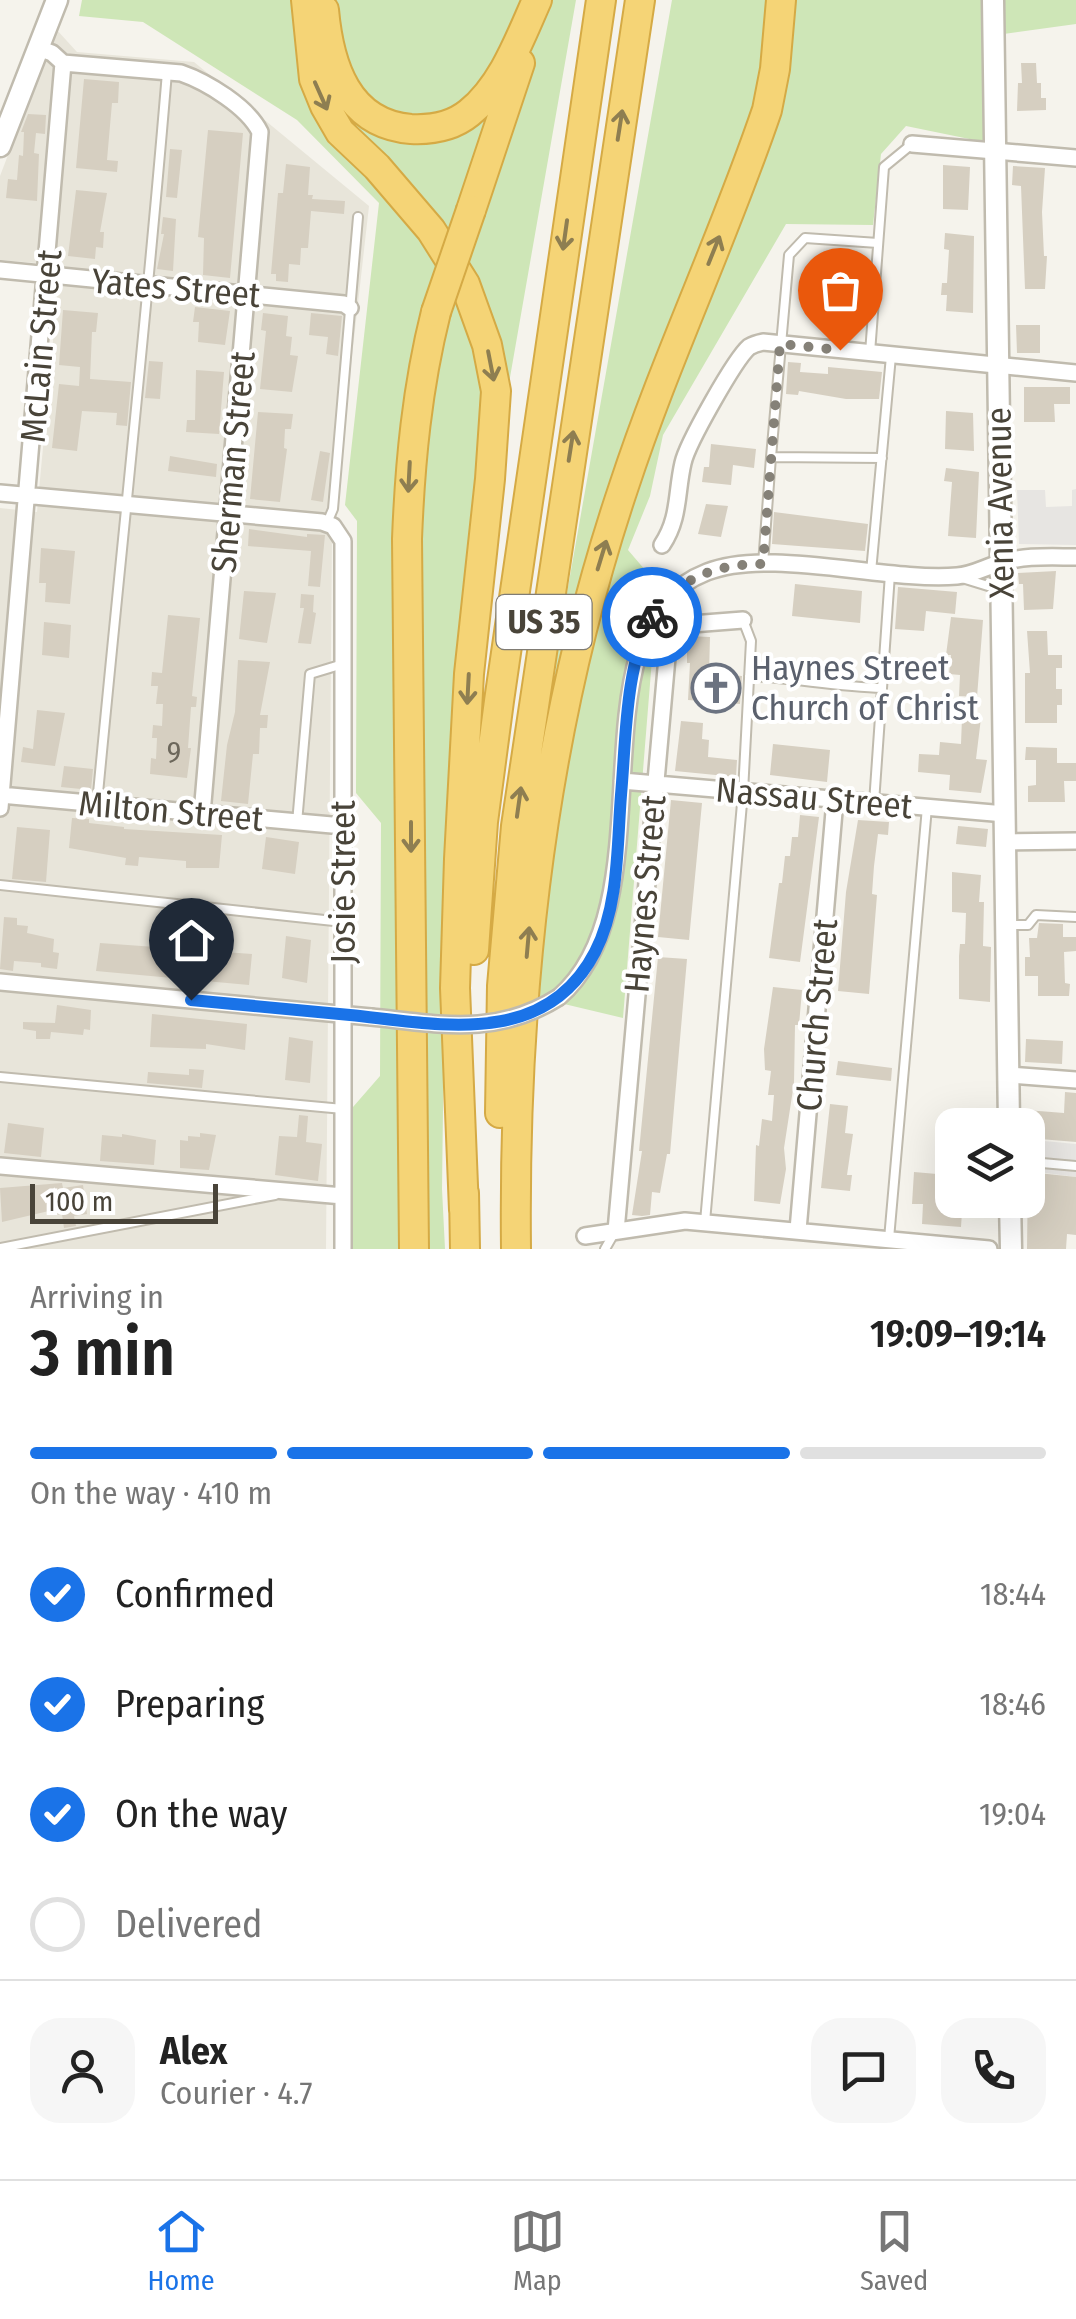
<!DOCTYPE html>
<meta charset="utf-8">
<style>
body{margin:0;font-family:"Fira Sans Condensed",sans-serif;background:#f6f6f6;color:#222;height:100vh;display:flex;flex-direction:column;font-size:38px;white-space:nowrap}
*{box-sizing:border-box;margin:0}
p{font-size:32px;color:#767676}
.icon{flex:none;width:55px;height:55px;fill:none;stroke:currentColor;stroke-width:2;stroke-linecap:round;stroke-linejoin:round}
.map{position:relative;height:1249px;overflow:hidden}
.details{display:flex;flex-direction:column;background:#fff;flex:1}
.details>*{flex:none}
.fabs{position:absolute;left:935px;top:1108px;display:grid;gap:20px}
.fabs a{display:grid;place-items:center;width:110px;height:110px;border-radius:20px;background:#fff;box-shadow:0 10px 40px #0002;font-size:50px}
.scale{position:absolute;left:30px;bottom:25px;width:188px;box-sizing:border-box;padding-left:10px;border:5px solid #494439;border-top:0;font-size:28px;line-height:35px;white-space:nowrap;color:#494439;-webkit-text-stroke:8px #fff;paint-order:stroke}
.pin{position:absolute;display:grid;place-items:center;width:85px;height:85px;color:#fff;margin:-102px -42px;border-radius:50% 50% 50% 0;rotate:-45deg;box-shadow:0 0 10px #0007}
.pin .icon{rotate:45deg}
.courier{position:absolute;display:grid;place-items:center;width:100px;height:100px;margin:-50px;border:8px solid #1a73e8;border-radius:50%;background:#fff;color:#222;box-shadow:0 2px 12px #0007}
.head em{font-style:normal;font-weight:600}
.head div{display:flex;flex-direction:column-reverse}
.head{display:flex;align-items:center;justify-content:space-between;height:170px;padding:0 30px}
h1{font-size:65px;font-weight:600;line-height:75px}
.bar{display:grid;grid-template-columns:repeat(4,1fr);gap:15px 10px;align-content:center;height:120px;padding:0 30px}
.bar i{height:12px;border-radius:8px;background:#e0e0e0}
.bar .active{background:#1a73e8}
.bar p{grid-column:span 4}
.line{display:flex;align-items:center;gap:25px;padding:0 30px;border-top:2px solid #e0e0e0}
.line div{flex:1}
.round{display:grid;place-items:center;flex:none;width:105px;height:105px;border-radius:30px;background:#f6f6f6}
ol{padding:0 30px;list-style:none}
li{display:flex;align-items:center;gap:30px;height:110px}
li p{margin-inline-start:auto}
li .icon{padding:10px;border-radius:50%;background:#1a73e8;color:#fff;stroke-width:4}
li:last-child{color:#767676}
li i{width:55px;height:55px;border:5px solid #e0e0e0;border-radius:50%}
.menu{display:flex;justify-content:space-around;align-items:center;height:140px;border-top:2px solid #e0e0e0;background:#fff;font-size:28px;color:#767676}
.menu a{display:grid;justify-items:center;gap:5px}
.menu .active{color:#1a73e8}
.map>svg:first-child{display:block}
</style>
<div class="map">
<svg width="1076" height="1249" viewBox="0 0 1076 1249">
<rect width="100%" height="100%" fill="#f5f3ec"/>
<path fill="#e8e5da" d="M56 29 77 52 194 62 369 206 332 533 326 1249H0V508L37 512 60 265 0 260V176Z"/>
<path fill="#cee6b7" d="M82 0H576L453 703 445 950 442 1189 445 1249H352L353 1107 380 1076 381 823 356 793 357 521 345 505 379 203 297 120 143 22 79 16Z
M672 0H1076V24L982 37 984 142 906 126 881 154 873 225 786 224 663 435 650 496 628 550 658 585 623 1018 539 998 556 655Z"/>
<path fill="#e7e5e2" d="M1076 489V545L1019 544 1017 490H1045L1046 507 1072 506V490Z
M1033 1140 1076 1144V1177L1031 1171Z"/>
<path fill="#d6cfc1" d="M1021 63H1036L1037 83H1041V98H1046V110L1017 111 1018 83H1022Z
M84 79 119 82 118 103H112L107 160 118 161 117 172 76 168Z
M28 114 46 115 45 134 36 133 34 153 39 154 37 201 6 198 8 179 17 180 19 155 23 156 24 132H21Z
M208 130 243 133 230 278 203 275 204 238 198 237Z
M170 149 182 150 177 198 166 197Z
M286 164 310 167 308 195H313L312 199 345 201 344 214 311 211 308 248H301L300 265 289 264 288 282 276 281V274H271L278 193H283Z
M943 165 970 167 968 210 943 209Z
M1013 166 1045 168 1042 212 1044 256H1047L1045 289H1025L1021 186 1012 185Z
M76 190 107 193 100 232H104L103 248 96 247 95 259 68 256Z
M163 217 176 219 173 271 157 269 164 234H161Z
M945 233 974 236 973 313 946 311 947 295H941L942 283H947L949 250 944 249Z
M833 293 864 294 862 326 830 324Z
M195 307 230 311 225 345 198 342 199 322H193Z
M63 310 98 313 96 332H92L90 379 131 382 127 426 116 425 117 413 82 411 77 451 52 448 59 384 79 386 80 367 59 365Z
M263 313 288 316 286 336 292 337 290 355 298 356 292 392 260 389 266 331 261 330Z
M311 313 342 316 338 356 326 354 328 337 309 335Z
M1016 325H1040V353H1017Z
M149 361 163 362 160 399 145 398Z
M788 362 801 363 800 372 828 374V367L882 372 879 399H846L799 391 798 395 786 394Z
M196 370 224 372 219 434 186 432 187 420H195Z
M1024 387H1070V404H1054L1055 422H1024Z
M946 411 973 413 974 451 945 449Z
M258 412 293 414 291 429H285L284 448 287 449 280 502 250 499Z
M711 444 756 449 754 468 733 465 731 485 702 482 704 467H709Z
M320 451 330 453 323 502 311 500Z
M170 456 217 464 216 477 168 471Z
M946 468 979 472 976 538 948 536 952 482 944 481Z
M706 504 728 506 721 537 698 534Z
M774 512 868 524 865 551 772 544Z
M249 529 307 537V534L325 535 320 587 308 586 311 551 248 546Z
M41 548 75 551 70 604 45 602 46 583H39Z
M1056 571 1053 609 1024 610 1023 584H1019L1018 573Z
M795 584 862 591 860 623 792 616Z
M898 587 957 592 955 614 926 611 924 631 895 629Z
M244 591 276 593 267 643 239 639Z
M301 594 314 595 313 612 316 613 311 644 298 643 304 608H300Z
M168 615 200 618 192 696 197 697 196 707H191L188 748H191L187 778 150 774 151 758 156 759 157 738H152L153 725 162 726 163 704H156L158 686H151L152 672 162 673Z
M951 617 983 620 977 697 959 696 960 675 949 674 951 655H946Z
M44 622 71 625 69 658 42 655Z
M1027 631H1047L1048 655H1062V668H1056V689H1062V705H1057V723H1025V673H1030Z
M687 636 710 637 709 673 742 676 740 704 688 700 690 663H687Z
M238 660 270 662 260 715H268L267 728H260L259 754H253L248 804 221 801 227 745 235 712Z
M37 710 65 713 55 766 21 762 23 747 33 749Z
M962 718H981L976 759 987 760 981 793 949 790 950 775 918 772 919 754 939 755 940 742 961 744Z
M681 721 703 723 702 739 709 740 708 757 737 760 736 777 675 771Z
M773 744 830 750 827 782 770 775Z
M1026 747 1057 748V763H1076V781H1064L1065 802H1028V786L1036 785V760H1025Z
M64 766 93 769 91 790 61 787Z
M671 800 702 803 689 940 658 937Z
M800 815 819 817 800 962 769 958 779 883H782L785 856H790L792 837H798Z
M72 818 89 819V823L124 827V829L222 835 219 868H186V861L139 857 138 866 125 865 126 858 69 848Z
M858 820 889 822 888 835 878 834 874 866 872 894 877 895 869 994 838 991 846 892Z
M958 826 988 829 986 847 956 844Z
M17 827 50 830 46 882 12 879Z
M266 837 299 842 295 874 262 869Z
M952 872 981 875 979 902H984L983 946 991 947 990 1002 959 999V956L960 944H965L966 913 952 912Z
M4 917 17 918V925L28 926 27 933 54 939 53 952 59 953 57 969 41 967V963L14 961 13 971 0 969Z
M1039 923 1063 924V937H1076V951L1064 952 1065 983 1070 984 1069 996H1038V976H1025V957H1030L1029 938H1037Z
M286 936 311 940 307 983 282 978Z
M100 943 252 954 249 985 96 971Z
M658 957 687 959 670 1154H667L660 1193 652 1192 650 1215 642 1216 632 1215 642 1151H639Z
M773 987 802 990 799 1025H795L794 1083 784 1148 786 1169 780 1204 754 1201 756 1145 759 1146 762 1119 772 1121 774 1095H768L771 1071 765 1070 764 1049Z
M57 1005 91 1010 90 1030 84 1029 83 1035 51 1032 50 1039H36V1031L23 1029V1022L55 1023Z
M152 1014 247 1024 245 1050 206 1044V1049L150 1047Z
M289 1037 313 1041 310 1083 285 1080Z
M1026 1039 1063 1041 1062 1064 1025 1062Z
M838 1061 892 1068 891 1081 836 1075Z
M189 1069 204 1070 202 1088 147 1083 148 1072 189 1075Z
M1065 1092 1076 1093V1142L1028 1138 1026 1110 1064 1113Z
M830 1104 848 1106 845 1133 853 1134 847 1175H852L850 1191 821 1188Z
M299 1115 308 1116 306 1142 322 1144 318 1181 275 1175 279 1136 297 1137Z
M8 1123 44 1128 41 1157 4 1153Z
M200 1133 216 1135 209 1170 180 1168V1140L188 1141V1136L200 1137Z
M122 1134 156 1140 154 1165 100 1161 102 1135 122 1137Z
M914 1172 937 1174 935 1198 979 1200 978 1213 962 1212 961 1227 922 1224 923 1204H912Z
M1028 1172 1076 1177V1235L1067 1234 1066 1249H1027Z
M62 1183 63 1188 83 1185 87 1214 74 1216 76 1226 64 1228 62 1214 55 1215 53 1210 2 1222 0 1188Z"/>
<g fill="none" stroke-linecap="round" stroke-linejoin="round">
<g stroke="#c0bbae" stroke-width="12">
<path id="service" d="M870 353 884 167 912 144
M771 457 789 255 805 238 878 243
M327 523 333 509 358 217
M763 564 771 457 882 458
M871 572 891 356
M962 578 1001 590
M749 676C794 678 837 687 882 688
M874 803 890 574
M97 804C120 560 147 316 167 72
M297 823 310 674 343 664
M0 885 343 922
M1011 925H1028L1036 915 1076 917
M0 1077 343 1109
M1042 1163 1076 1166
M705 1222 743 792 751 641 743 620
M889 1239 927 807
M0 1248 275 1195
M605 1249 613 1235"/>
</g>
<g stroke="#c0bbae" stroke-width="20">
<path id="minor" d="M38 48 52 53 63 63 181 73C207 82 248 107 260 132L202 814
M912 144 1076 158
M0 270 344 304 350 308
M0 493 322 522 333 526 343 541V1249
M662 545C680 518 676 493 683 463 687 444 735 359 749 347 754 344 758 343 763 342L1076 373
M622 781 1005 814
M0 795 343 826
M0 808 63 63
M1005 842 1076 841
M0 982 371 1017
M559 997C673 899 566 626 707 572 770 547 885 582 957 576 973 575 985 567 1000 563 1024 555 1051 557 1076 557
M1008 1075 1076 1080
M0 1166 343 1196
M798 1230 835 800
M616 1231 669 635 679 625 743 620
M585 1236 685 1221 989 1249"/>
</g>
<g stroke="#c0bbae" stroke-width="25">
<path id="tertiary" d="M993 0 1009 1125
M0 146 57 0
M1010 1200 1011 1249"/>
</g>
<g stroke="#d5aa45" stroke-width="32">
<path id="motorway" d="M306 0 314 79 325 106 340 132 377 167 431 230 465 284 487 345 496 391 490 479 469 674 459 859 455 988 464 1210
M324 10C329 65 347 124 411 129 432 130 453 126 469 113 503 86 520 38 537 0
M471 210 520 63
M474 950 483 822 499 701 601 0
M500 1113 502 986 516 826 640 0
M464 1193 465 1249
M414 1249 407 539C410 462 417 388 436 312
M516 1249C513 990 541 732 624 486 666 358 724 237 767 110L775 69 781 0"/>
</g>
<use href="#service" stroke="#fff" stroke-width="8"/>
<use href="#minor" stroke="#fff" stroke-width="15"/>
<use href="#tertiary" stroke="#fff" stroke-width="20"/>
<use href="#motorway" stroke="#f5d476" stroke-width="28"/>
<g stroke="#c0bbae" stroke-width="20" stroke-linecap="butt">
<path id="minor-bridge" d="M371 1017C440 1024 496 1037 559 997"/>
</g>
<g stroke="#d5aa45" stroke-width="32" stroke-linecap="butt">
<path id="motorway-bridge" d="M436 312 471 210"/>
</g>
<use href="#minor-bridge" stroke="#fff" stroke-width="15"/>
<use href="#motorway-bridge" stroke="#f5d476" stroke-width="28"/>
</g>
<defs><path id="oneway-shaft" d="M-6 0H5M1.5-3L5.5 0L1.5 3" fill="none" stroke-width="1.6" stroke-linecap="round" stroke-linejoin="round" transform="scale(2.5)"/></defs>
<g stroke="#8e7e51">
<use href="#oneway-shaft" transform="translate(321 96) rotate(66)"/>
<use href="#oneway-shaft" transform="translate(620 125) rotate(-81)"/>
<use href="#oneway-shaft" transform="translate(565 235) rotate(98)"/>
<use href="#oneway-shaft" transform="translate(714 250) rotate(-68)"/>
<use href="#oneway-shaft" transform="translate(491 366) rotate(79)"/>
<use href="#oneway-shaft" transform="translate(571 446) rotate(-81)"/>
<use href="#oneway-shaft" transform="translate(409 477) rotate(93)"/>
<use href="#oneway-shaft" transform="translate(602 555) rotate(-73)"/>
<use href="#oneway-shaft" transform="translate(468 689) rotate(93)"/>
<use href="#oneway-shaft" transform="translate(519 802) rotate(-82)"/>
<use href="#oneway-shaft" transform="translate(411 837) rotate(90)"/>
<use href="#oneway-shaft" transform="translate(528 942) rotate(-85)"/>
</g>
<g fill="none" stroke-linecap="round" stroke-linejoin="round">
<path stroke="#858178" stroke-width="10" stroke-dasharray="0 18" d="M652 617C678 577 718 564 763 564L780 344 840 350"/>
<path stroke="#1a73e8" stroke-width="12" d="M191 1000C244 1005 297 1010 350 1015 438 1024 545 1049 595 952 619 906 617 846 621 795 626 740 625 665 652 617"/>
</g>
<defs>
<g id="church-ring" transform="scale(2.5)"><circle r="9.5" fill="#fff" stroke="#6b7280" stroke-width="1.5"/><path d="M-1.2-6h2.4v3.5h3.3v2.4h-3.3V6h-2.4V-.1h-3.3v-2.4h3.3Z" fill="#6b7280"/></g>
</defs>
<g fill-rule="evenodd">
<use href="#church-ring" x="716" y="688"/>
</g>
<g text-anchor="middle" stroke-width="8" stroke-linejoin="round" paint-order="stroke">
<g font-size="30" fill="#6c675b">
<text x="174" y="762">9</text>
</g>
<rect fill="#fff" stroke="#807c74" stroke-width="2.5" x="496.5" y="595" width="95" height="54" rx="8"/>
<g font-size="32" font-weight="bold" fill="#494439">
<text x="544" y="633">US 35</text>
</g>
<g font-size="35" fill="#494439" stroke="#fff">
<text transform="translate(176 288) rotate(5)" y="12">Yates Street</text>
<text transform="translate(41 346) rotate(-85)" y="12">McLain Street</text>
<text transform="translate(233 462) rotate(-85)" y="12">Sherman Street</text>
<text transform="translate(1000 503) rotate(-91)" y="12">Xenia Avenue</text>
<text transform="translate(814 798) rotate(5)" y="12">Nassau Street</text>
<text transform="translate(171 811) rotate(5)" y="12">Milton Street</text>
<text transform="translate(343 882) rotate(-90)" y="12">Josie Street</text>
<text transform="translate(645 894) rotate(-85)" y="12">Haynes Street</text>
<text transform="translate(817 1015) rotate(-85)" y="12">Church Street</text>
</g>
<g font-size="35" fill="#5b616d" stroke="#fff" text-anchor="start">
<text x="751" y="680">Haynes Street<tspan x="751" dy="40">Church of Christ</tspan></text>
</g>
</g>
</svg>
<div class="fabs">
<a><svg class="icon" aria-label="layers" viewBox="0 0 24 24"><path d="M12 4l9 5-9 5-9-5zM3 14l9 5 9-5"/></svg></a>
</div>
<div class="scale">100 m</div>
<div class="pin" style="left:840px;top:350px;background:#ea580c"><svg class="icon" aria-label="bag" viewBox="0 0 24 24"><path d="M5 8h14l-1 12H6zM9 8a3 3 0 0 1 6 0"/></svg></div>
<div class="pin" style="left:191px;top:1000px;background:#1f2937"><svg class="icon" aria-label="home" viewBox="0 0 24 24"><path d="M3 11l9-7 9 7M6 9v11h12V9"/></svg></div>
<div class="courier" style="left:652px;top:617px"><svg class="icon" aria-label="bike" viewBox="0 0 24 24"><circle cx="6" cy="16" r="4"/><circle cx="18" cy="16" r="4"/><path d="M6 16l4-8h5l3 8M10 8l3 8H6M13 5h3"/></svg></div>
</div>
<section class="details">
<div class="head"><div><h1>3 min</h1><p>Arriving in</p></div><em>19:09–19:14</em></div>
<div class="bar"><i class="active"></i><i class="active"></i><i class="active"></i><i></i><p>On the way · 410 m</p></div>
<ol>
<li><svg class="icon" aria-label="check" viewBox="0 0 24 24"><path d="M5 12l5 5 9-10"/></svg>Confirmed<p>18:44</p></li>
<li><svg class="icon" aria-label="check" viewBox="0 0 24 24"><path d="M5 12l5 5 9-10"/></svg>Preparing<p>18:46</p></li>
<li><svg class="icon" aria-label="check" viewBox="0 0 24 24"><path d="M5 12l5 5 9-10"/></svg>On the way<p>19:04</p></li>
<li><i></i>Delivered</li>
</ol>
<div class="line" style="height:180px"><a class="round"><svg class="icon" aria-label="person" viewBox="0 0 24 24"><circle cx="12" cy="8" r="4"/><path d="M4 21q1-7 8-7t8 7"/></svg></a><div><b>Alex</b><p>Courier · 4.7</p></div><a class="round"><svg class="icon" aria-label="chat" viewBox="0 0 24 24"><path d="M4 5h16v11H9l-5 4z"/></svg></a><a class="round"><svg class="icon" aria-label="phone" viewBox="0 0 24 24"><path d="M5 4h4l2 5-3 2q2 4 5 5l2-3 5 2v4C11 20 4 13 5 4z"/></svg></a></div>
</section>
<nav class="menu">
<a class="active"><svg class="icon" aria-label="home" viewBox="0 0 24 24"><path d="M3 11l9-7 9 7M6 9v11h12V9"/></svg>Home</a>
<a><svg class="icon" aria-label="map" viewBox="0 0 24 24"><path d="M3 6l6-2 6 2 6-2v14l-6 2-6-2-6 2zM9 4v14M15 6v14"/></svg>Map</a>
<a><svg class="icon" aria-label="saved" viewBox="0 0 24 24"><path d="M7 4h10v16l-5-4-5 4z"/></svg>Saved</a>
</nav>
